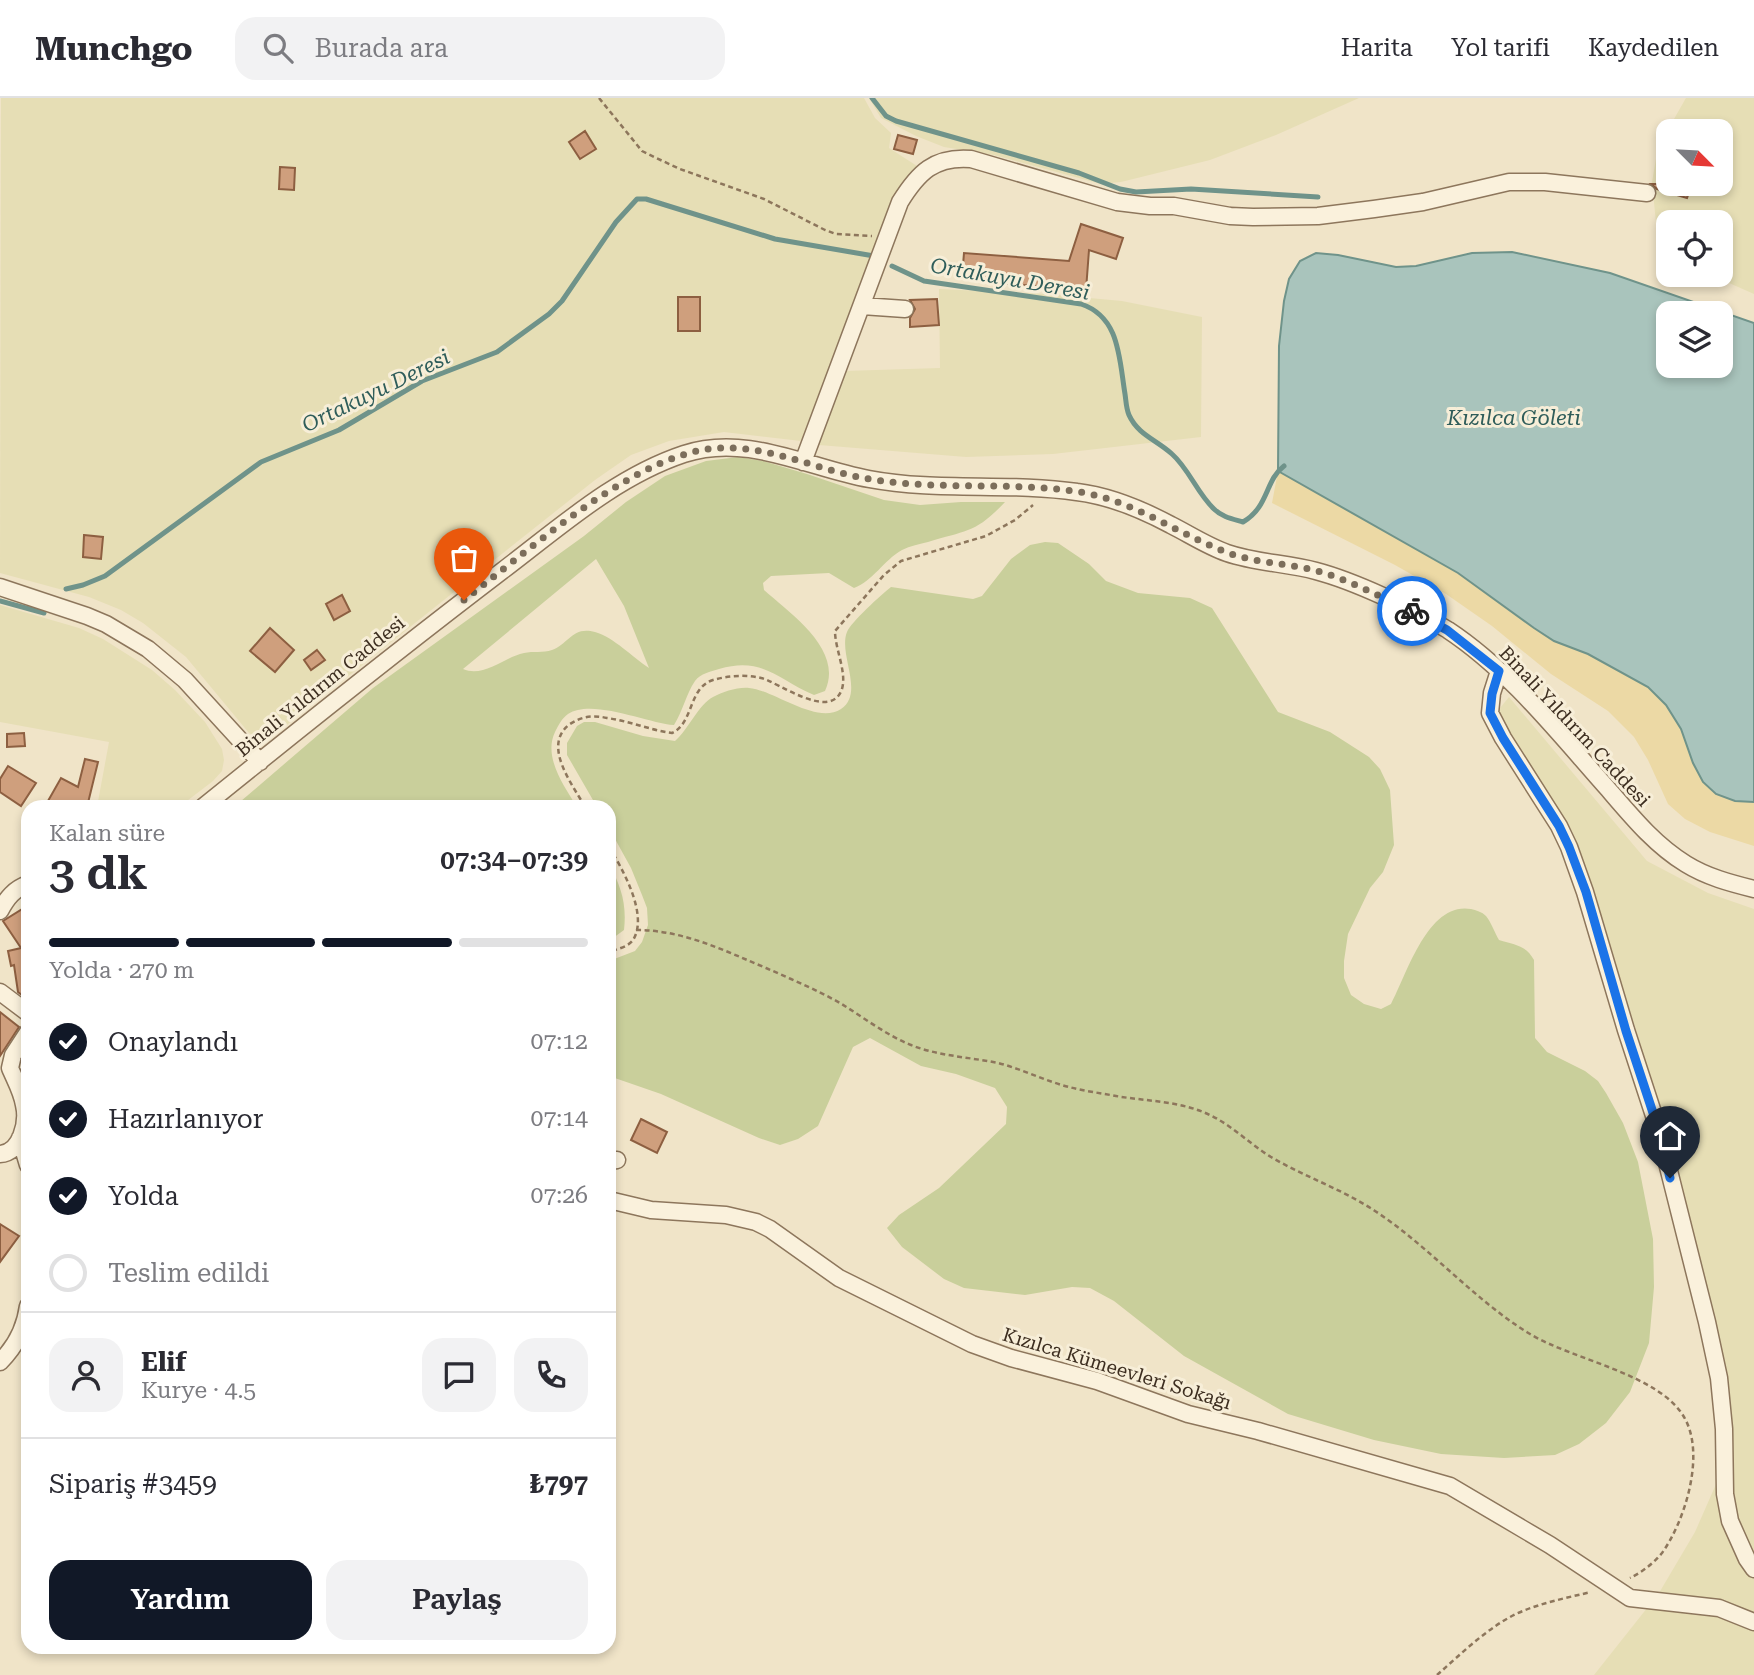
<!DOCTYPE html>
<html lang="tr">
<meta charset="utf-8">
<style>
body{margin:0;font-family:"Roboto Serif",serif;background:#f2f2f3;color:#2b2b33;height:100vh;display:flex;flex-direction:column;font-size:26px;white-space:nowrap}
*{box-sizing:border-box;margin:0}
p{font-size:23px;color:#7c7c81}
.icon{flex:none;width:38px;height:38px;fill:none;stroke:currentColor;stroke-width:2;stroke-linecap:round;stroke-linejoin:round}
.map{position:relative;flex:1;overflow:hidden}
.drawer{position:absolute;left:21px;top:702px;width:595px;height:854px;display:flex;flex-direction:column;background:#fff;border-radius:21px;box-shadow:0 4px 10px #0003}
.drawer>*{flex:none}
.needle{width:46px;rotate:114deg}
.fabs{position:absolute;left:1656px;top:21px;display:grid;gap:14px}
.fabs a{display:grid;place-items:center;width:77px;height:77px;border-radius:14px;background:#fff;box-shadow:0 4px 10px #0003;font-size:35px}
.pin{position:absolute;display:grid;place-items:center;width:60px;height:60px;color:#fff;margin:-72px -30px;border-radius:50% 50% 50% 0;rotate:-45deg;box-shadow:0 0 7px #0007}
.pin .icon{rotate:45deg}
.courier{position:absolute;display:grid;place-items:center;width:70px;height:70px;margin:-35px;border:5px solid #1a73e8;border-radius:50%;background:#fff;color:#222;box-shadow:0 2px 9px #0007}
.headline em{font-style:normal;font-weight:600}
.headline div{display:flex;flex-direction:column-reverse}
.headline{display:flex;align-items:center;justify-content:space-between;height:119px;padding:0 28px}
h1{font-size:46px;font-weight:600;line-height:52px}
.bar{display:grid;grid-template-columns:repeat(4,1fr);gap:10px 7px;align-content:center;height:84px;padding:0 28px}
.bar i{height:9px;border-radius:5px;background:#e1e1e2}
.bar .selected{background:#111827}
.bar p{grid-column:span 4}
.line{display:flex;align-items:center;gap:18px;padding:0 28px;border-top:2px solid #e1e1e2}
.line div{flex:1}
.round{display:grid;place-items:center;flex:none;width:74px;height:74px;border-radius:21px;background:#f2f2f3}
ol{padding:0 28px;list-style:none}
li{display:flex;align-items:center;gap:21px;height:77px}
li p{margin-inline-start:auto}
li .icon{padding:7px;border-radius:50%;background:#111827;color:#fff;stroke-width:4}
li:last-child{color:#7c7c81}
li i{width:38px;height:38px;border:4px solid #e1e1e2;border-radius:50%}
.button{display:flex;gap:14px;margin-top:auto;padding:14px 28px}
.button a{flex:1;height:80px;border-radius:21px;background:#111827;color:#fff;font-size:28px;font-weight:600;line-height:80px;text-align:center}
.button a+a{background:#f2f2f3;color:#2b2b33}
header{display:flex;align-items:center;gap:42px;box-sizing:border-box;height:98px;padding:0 35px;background:#fff;border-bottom:2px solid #e1e1e2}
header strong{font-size:33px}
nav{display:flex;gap:38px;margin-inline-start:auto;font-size:24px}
.search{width:490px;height:63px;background:#f2f2f3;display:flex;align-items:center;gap:18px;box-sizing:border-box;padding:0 24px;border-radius:21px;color:#7c7c81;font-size:26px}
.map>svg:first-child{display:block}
</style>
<header>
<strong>Munchgo</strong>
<div class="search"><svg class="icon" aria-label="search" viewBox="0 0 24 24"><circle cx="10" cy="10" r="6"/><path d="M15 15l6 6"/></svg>Burada ara</div>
<nav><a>Harita</a><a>Yol tarifi</a><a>Kaydedilen</a></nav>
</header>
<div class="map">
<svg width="1754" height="1577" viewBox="0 0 1754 1577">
<rect width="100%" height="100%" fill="#f0e4c8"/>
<path fill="#e6deb5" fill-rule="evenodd" d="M1 0H864L875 20 891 35 889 50 917 68 906 83 801 343 724 334 669 343 631 357 595 382 269 641H261L249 635 186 559 143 525 121 512 89 499 0 475Z
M869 0H1359L1276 37 1210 62 1121 84 1101 86 994 57 944 49 916 38 881 20Z
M1686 0H1754V196L1711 177H1720V124H1668V153L1657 135 1652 84 1658 49ZM1668 33H1720V86H1668Z
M939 191 1046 196 1122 203 1202 219 1201 339 1053 356 966 359 819 347 844 273 940 270Z
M0 507 79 530 103 541 152 572 175 592 205 624 222 651 224 662 222 673 213 683 179 709H97L109 644 0 624Z
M1509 599 1647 763 1708 795 1754 811V1577H1594L1659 1495 1695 1434 1717 1384 1731 1324 1730 1300 1698 1157 1665 1026 1583 761 1572 733 1496 615Z"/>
<path fill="#c9cf9b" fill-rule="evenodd" d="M738 359 763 363 807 376 884 402 920 407 961 404H1005C976 435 967 432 928 444 920 446 910 448 902 452 884 462 873 483 854 490L829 475 771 478 763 485 764 492C791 516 844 552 825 593L814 597C778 582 763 558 719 571 710 574 701 575 695 583 686 596 683 613 674 627 647 625 592 600 568 616 562 620 558 628 555 634 543 659 564 688 577 709H234L373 590 584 438 626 404 665 378 706 363ZM596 461 624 508 649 570C632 559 615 540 595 534 572 528 569 546 552 552 543 555 533 553 524 555 504 559 484 580 463 571Z
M1045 444 1058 445 1089 466 1106 483 1138 495 1190 500 1212 510 1278 614 1330 634 1369 659 1380 671 1390 692 1394 747 1383 774 1370 790 1348 836 1344 863V880L1351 897 1364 906 1381 911 1391 906C1407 876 1428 803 1471 811 1476 812 1482 814 1486 818 1491 824 1495 835 1499 842 1515 847 1526 847 1534 862L1535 940 1547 954 1585 973 1598 983 1606 995 1623 1025 1638 1064 1653 1141 1654 1189 1649 1245 1630 1294 1606 1325 1579 1346 1555 1357 1504 1360 1441 1356 1374 1342 1288 1316 1184 1258 1114 1203 1090 1190 1072 1189 1025 1197 964 1190 944 1181 902 1149 887 1130 899 1117 939 1090 1006 1026 1007 1009 995 990 956 976 921 968 870 940 853 949 818 1028 798 1041 780 1047 759 1040 661 996 609 978V863L635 853 642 844 648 827 647 810 642 797 631 770 609 730V709H597L567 657V645L577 628 584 624H595L643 638 675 643C688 632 699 606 713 599 723 594 737 589 749 590 774 592 816 627 841 611 865 595 838 556 847 534 851 524 881 497 891 489L973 501 982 498 1011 461 1030 447Z
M609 766C621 788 627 806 624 832L609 843Z"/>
<path fill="#ecd9a5" d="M1278 373 1458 475 1534 530 1554 543 1588 556 1648 589 1666 607 1681 631 1693 665 1735 703 1754 704V748L1710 734 1685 721 1668 706 1648 662 1634 639 1608 613 1551 576 1492 528 1446 496 1395 467 1272 405Z"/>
<path fill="#a9c4bc" stroke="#6f938a" stroke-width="2" fill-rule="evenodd" d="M1512 154 1610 175 1754 225V704L1735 703 1716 696 1703 684 1693 665 1681 631 1666 607 1648 589 1588 556 1554 543 1534 530 1458 475 1278 373 1279 248 1284 203 1289 181 1300 163 1316 155 1338 157 1396 169 1416 168 1472 155ZM1668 215H1720V268H1668Z"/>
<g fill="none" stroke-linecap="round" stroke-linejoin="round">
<path stroke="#6f938a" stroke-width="5" d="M872 0 886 18 896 23 1079 75 1120 91 1136 94 1191 91 1318 99
M892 168 924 183 1081 206C1120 219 1119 260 1125 296 1126 302 1126 310 1129 317 1138 337 1157 342 1172 356 1189 371 1197 395 1214 411 1222 419 1233 421 1243 424 1269 409 1265 382 1284 368
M66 491 83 487 105 478 261 364 339 332 422 283 497 254 549 216 562 203 616 124 637 101H646L775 141 874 158
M0 503 44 515"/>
</g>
<path fill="#cf9f7d" stroke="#8d5f41" stroke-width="2" d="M585 33 596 51 580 61 569 44Z
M898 37 917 42 913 56 894 51Z
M280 69 295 70 294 92 279 91Z
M1651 86H1692L1687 100 1657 91Z
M1081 126 1123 140 1116 161 1089 152 1086 192 998 185V183L962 179 964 155 1069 163Z
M678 199H700V233H678Z
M937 201 939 227 910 229V220L915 211 910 202Z
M84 437 103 439 101 461 83 459Z
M342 497 350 513 334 522 326 506Z
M270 530 294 552 275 574 250 553Z
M317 552 325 562 311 572 304 562Z
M24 635 25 648 7 649V636Z
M85 661 98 664 87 709H56L48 703 61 680 78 689Z
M8 668 36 685 21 708 0 694V681Z
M24 810 28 817V902L18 894 14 867 11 868 8 853 21 850 3 823Z
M0 914 19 929 0 958Z
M641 1021 667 1034 657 1055 631 1042Z
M0 1126 19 1138 0 1164Z"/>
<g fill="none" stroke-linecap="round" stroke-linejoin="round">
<g stroke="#8d765c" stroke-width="19">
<path id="minor" d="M862 208 905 211
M803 364 900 104C918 75 934 58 971 61L1117 104 1150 108H1174L1230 118 1253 119 1318 118 1374 111 1423 104 1509 84H1545L1647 95
M0 489 87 518 106 526 148 551 185 582 260 664
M1499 573 1492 595 1490 615 1503 640 1559 728 1569 749 1585 794 1626 932 1659 1033 1707 1224 1719 1280 1724 1331 1725 1396 1730 1423 1747 1461 1754 1471
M203 709C302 629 401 550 502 473 559 430 615 379 684 356 747 335 808 370 869 381 938 394 1008 384 1077 394 1110 398 1141 411 1171 427 1189 436 1207 448 1227 455 1256 465 1287 465 1316 473 1354 483 1414 511 1448 532 1510 573 1559 636 1608 691 1632 719 1655 747 1686 766 1707 779 1730 785 1754 791
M0 813C7 800 14 791 28 786
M0 894 28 915
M26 1041 20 1040 28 1067
M0 1056C21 1055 28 1024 24 1007 22 994 15 982 10 970L13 957 28 934
M609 1063 617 1062
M609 1102 651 1112 726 1117 756 1124 770 1131 839 1180 972 1246 1011 1260 1097 1283 1188 1316 1258 1333 1450 1388 1550 1447 1630 1500 1719 1510 1754 1524
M0 1264C16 1248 25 1231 28 1208"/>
</g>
<path stroke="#8d765c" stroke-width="2.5" stroke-dasharray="5 3.5" stroke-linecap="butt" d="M599 0 642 53 654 59 680 71 764 101 825 132 836 136 872 138
M585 709C573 687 541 647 570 626 582 618 594 617 607 620 629 623 650 632 672 635 694 625 688 590 713 582 727 578 745 576 761 580 778 584 831 624 842 591 847 574 835 551 835 533L884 477 901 463 986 438 1015 422 1033 407
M609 749C622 770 649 817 633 842 628 849 617 851 609 854
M636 832C683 832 723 852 766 870 791 881 817 892 840 905 863 919 886 937 911 947 938 958 969 959 998 965 1022 971 1045 983 1069 989 1084 993 1100 995 1116 998 1145 1003 1176 1003 1203 1014 1229 1024 1248 1045 1271 1059 1305 1079 1342 1091 1375 1113 1430 1149 1474 1202 1530 1236 1573 1262 1659 1276 1684 1319 1706 1356 1685 1423 1662 1455 1653 1466 1642 1474 1630 1480
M1437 1577C1461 1556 1487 1530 1516 1516 1540 1505 1566 1500 1591 1494"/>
<use href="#minor" stroke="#faf1dc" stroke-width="16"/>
</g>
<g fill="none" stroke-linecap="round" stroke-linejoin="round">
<path stroke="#7c6e5b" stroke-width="7" stroke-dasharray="0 12.6" d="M464 502C528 453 612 377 689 355 751 337 809 371 869 381 939 393 1010 383 1080 394 1134 403 1176 435 1226 454 1254 465 1285 465 1314 472 1348 481 1380 499 1412 513"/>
<path stroke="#1a73e8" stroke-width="9" d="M1412 513 1447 532 1499 573 1492 596 1490 615 1503 640 1559 728 1569 749 1586 794 1626 933 1659 1033 1670 1080"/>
</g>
<g text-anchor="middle" stroke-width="6" stroke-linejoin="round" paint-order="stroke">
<g font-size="19" fill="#3d2e20" stroke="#f7eed8">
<text transform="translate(320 588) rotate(-39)" y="7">Binali Yıldırım Caddesi</text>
<text transform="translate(1575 628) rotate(47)" y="7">Binali Yıldırım Caddesi</text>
<text transform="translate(1117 1270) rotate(17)" y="7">Kızılca Kümeevleri Sokağı</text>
</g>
<g font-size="21" font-style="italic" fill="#2f5d5a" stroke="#f7eed8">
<text transform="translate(1010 181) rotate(10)" y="7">Ortakuyu Deresi</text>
<text transform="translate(376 293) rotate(-26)" y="7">Ortakuyu Deresi</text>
<text x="1514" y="327">Kızılca Göleti</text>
</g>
</g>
</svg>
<div class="fabs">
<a><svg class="needle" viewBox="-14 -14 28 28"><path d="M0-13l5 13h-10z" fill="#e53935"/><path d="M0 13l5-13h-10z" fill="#7c7c81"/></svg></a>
<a><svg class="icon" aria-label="locate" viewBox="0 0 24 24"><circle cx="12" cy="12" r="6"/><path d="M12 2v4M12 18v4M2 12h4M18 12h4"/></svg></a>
<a><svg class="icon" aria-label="layers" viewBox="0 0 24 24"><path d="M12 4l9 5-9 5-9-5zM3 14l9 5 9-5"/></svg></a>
</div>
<div class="pin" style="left:464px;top:502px;background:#ea580c"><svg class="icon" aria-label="bag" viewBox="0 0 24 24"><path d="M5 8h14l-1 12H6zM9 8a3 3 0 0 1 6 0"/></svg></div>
<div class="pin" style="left:1670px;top:1080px;background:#1f2937"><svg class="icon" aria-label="home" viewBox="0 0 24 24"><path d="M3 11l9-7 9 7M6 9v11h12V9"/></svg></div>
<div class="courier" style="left:1412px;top:513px"><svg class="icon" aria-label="bike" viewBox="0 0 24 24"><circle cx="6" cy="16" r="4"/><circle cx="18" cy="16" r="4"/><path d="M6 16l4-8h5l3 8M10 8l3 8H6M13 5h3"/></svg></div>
<section class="drawer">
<div class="headline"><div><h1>3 dk</h1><p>Kalan süre</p></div><em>07:34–07:39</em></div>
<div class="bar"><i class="selected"></i><i class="selected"></i><i class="selected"></i><i></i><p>Yolda · 270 m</p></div>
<ol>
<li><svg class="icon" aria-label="check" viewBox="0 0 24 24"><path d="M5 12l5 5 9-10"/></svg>Onaylandı<p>07:12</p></li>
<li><svg class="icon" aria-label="check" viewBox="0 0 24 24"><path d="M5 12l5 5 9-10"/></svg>Hazırlanıyor<p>07:14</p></li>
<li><svg class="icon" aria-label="check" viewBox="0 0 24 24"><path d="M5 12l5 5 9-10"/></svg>Yolda<p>07:26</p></li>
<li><i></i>Teslim edildi</li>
</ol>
<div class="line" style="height:126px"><a class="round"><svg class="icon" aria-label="person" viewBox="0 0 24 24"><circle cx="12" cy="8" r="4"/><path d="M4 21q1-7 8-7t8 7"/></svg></a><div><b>Elif</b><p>Kurye · 4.5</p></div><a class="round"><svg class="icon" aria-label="chat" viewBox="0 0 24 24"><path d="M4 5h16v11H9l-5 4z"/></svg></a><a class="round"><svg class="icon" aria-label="phone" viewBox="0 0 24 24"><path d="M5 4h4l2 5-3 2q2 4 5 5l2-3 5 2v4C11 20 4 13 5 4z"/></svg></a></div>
<div class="line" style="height:91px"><div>Sipariş #3459</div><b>₺797</b></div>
<div class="button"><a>Yardım</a><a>Paylaş</a></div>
</section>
</div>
